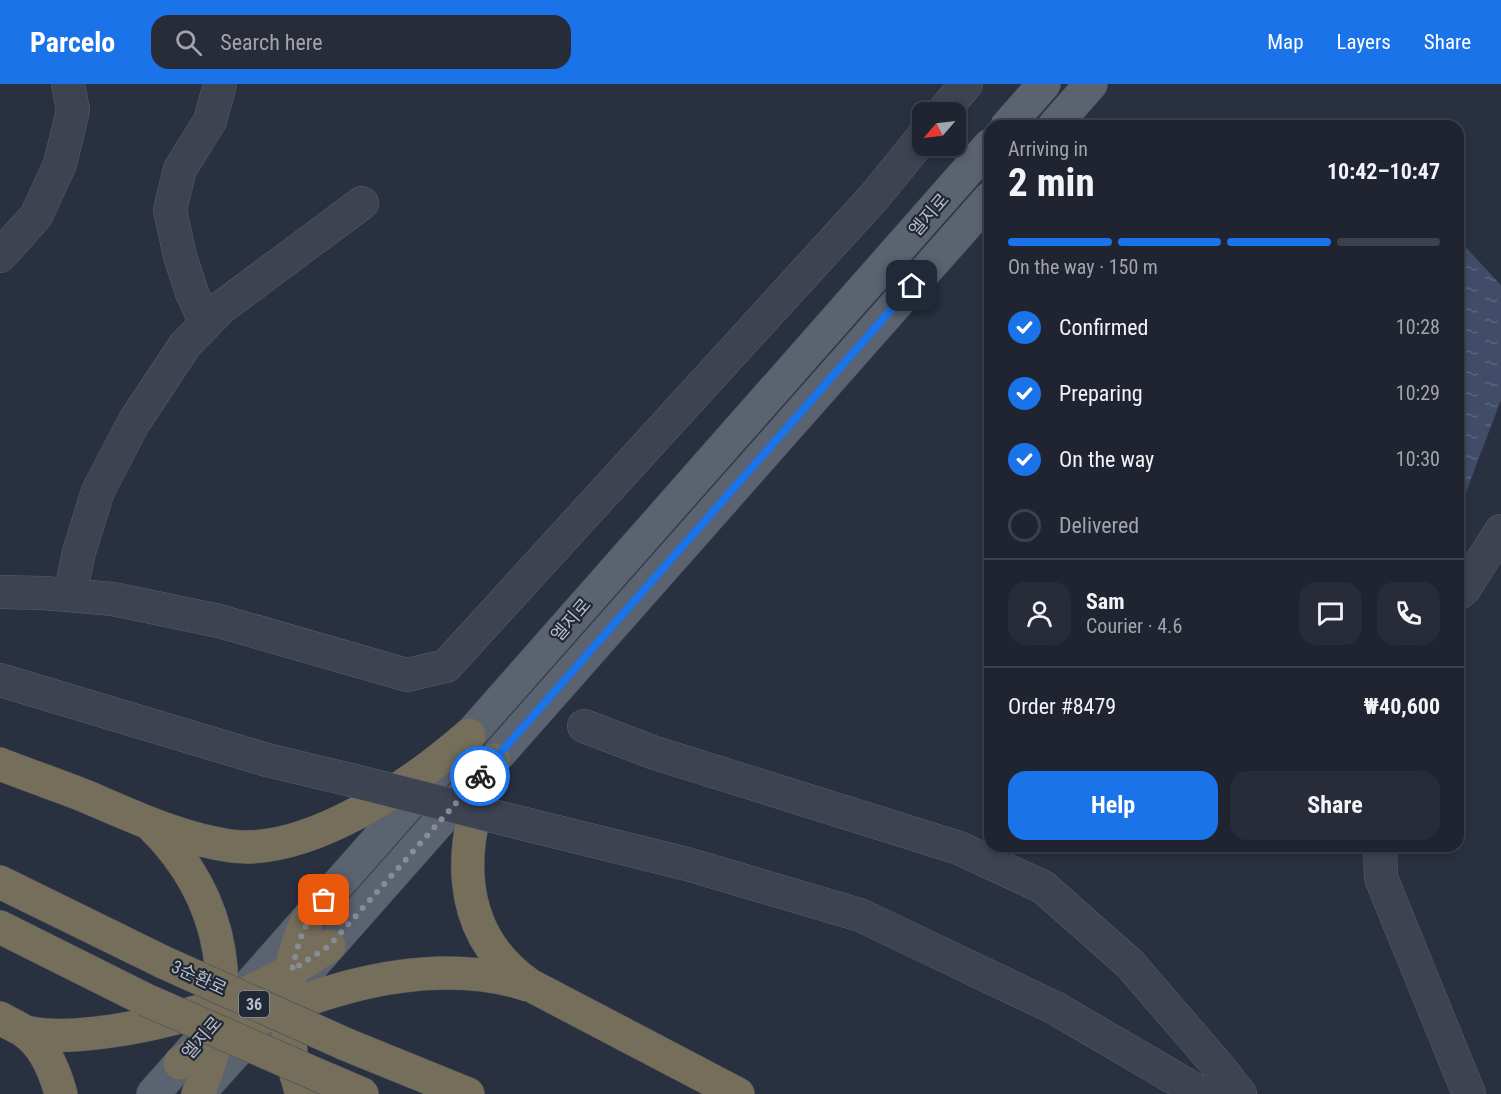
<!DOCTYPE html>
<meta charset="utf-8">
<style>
body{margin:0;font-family:"Roboto Condensed","Noto Sans KR",sans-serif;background:#272c38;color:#f1f3f6;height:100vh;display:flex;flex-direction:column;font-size:22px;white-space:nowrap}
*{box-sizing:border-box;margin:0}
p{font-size:20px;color:#a1a4ab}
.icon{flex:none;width:33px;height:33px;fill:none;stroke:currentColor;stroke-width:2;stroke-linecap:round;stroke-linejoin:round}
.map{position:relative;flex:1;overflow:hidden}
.details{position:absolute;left:984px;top:36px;width:480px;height:732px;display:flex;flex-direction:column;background:#1f2430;border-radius:18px;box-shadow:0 3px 9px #0003,0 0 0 2px #3c414c}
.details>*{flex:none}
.needle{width:39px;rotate:242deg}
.controls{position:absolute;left:912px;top:18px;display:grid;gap:12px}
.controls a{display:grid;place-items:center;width:54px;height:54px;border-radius:12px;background:#1f2430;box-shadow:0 3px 9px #0003,0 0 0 2px #3c414c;font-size:30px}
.pin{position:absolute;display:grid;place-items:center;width:51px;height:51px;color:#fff;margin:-26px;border-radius:12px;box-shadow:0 3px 9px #0006}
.courier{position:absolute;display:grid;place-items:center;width:60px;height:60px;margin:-30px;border:4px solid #1a73e8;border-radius:50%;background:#fff;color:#222;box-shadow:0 2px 8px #0007}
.headline em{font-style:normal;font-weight:700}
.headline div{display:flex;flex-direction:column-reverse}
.headline{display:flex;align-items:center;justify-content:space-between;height:102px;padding:0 24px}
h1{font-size:39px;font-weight:700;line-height:45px}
.bar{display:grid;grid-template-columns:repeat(4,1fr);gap:9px 6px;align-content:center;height:72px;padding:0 24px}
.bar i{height:8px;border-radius:4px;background:#3c414c}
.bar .selected{background:#1a73e8}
.bar p{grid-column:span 4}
.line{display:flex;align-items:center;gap:15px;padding:0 24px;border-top:2px solid #3c414c}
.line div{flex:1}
.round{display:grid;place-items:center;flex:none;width:63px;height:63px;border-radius:18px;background:#272c38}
ol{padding:0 24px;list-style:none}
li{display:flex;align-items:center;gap:18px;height:66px}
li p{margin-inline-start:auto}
li .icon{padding:6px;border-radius:50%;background:#1a73e8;color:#fff;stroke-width:4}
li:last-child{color:#a1a4ab}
li i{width:33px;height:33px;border:3px solid #3c414c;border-radius:50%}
.button{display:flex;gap:12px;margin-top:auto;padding:12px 24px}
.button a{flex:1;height:69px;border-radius:18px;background:#1a73e8;color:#fff;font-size:24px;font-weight:700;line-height:69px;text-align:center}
.button a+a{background:#272c38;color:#f1f3f6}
header{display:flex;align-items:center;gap:36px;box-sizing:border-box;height:84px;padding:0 30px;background:#1a73e8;color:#fff}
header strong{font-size:28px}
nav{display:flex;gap:33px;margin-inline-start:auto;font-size:21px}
.search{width:420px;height:54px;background:#272c38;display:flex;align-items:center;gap:15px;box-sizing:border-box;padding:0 21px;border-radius:18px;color:#a1a4ab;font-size:22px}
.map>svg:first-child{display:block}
</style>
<header>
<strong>Parcelo</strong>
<div class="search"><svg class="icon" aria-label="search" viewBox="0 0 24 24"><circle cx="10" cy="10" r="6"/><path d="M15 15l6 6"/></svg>Search here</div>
<nav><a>Map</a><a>Layers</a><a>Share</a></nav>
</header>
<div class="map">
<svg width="1501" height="1010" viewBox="0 0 1501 1010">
<defs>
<pattern id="water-ripples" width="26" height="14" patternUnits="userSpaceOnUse" patternTransform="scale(1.5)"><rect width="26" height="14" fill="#404c68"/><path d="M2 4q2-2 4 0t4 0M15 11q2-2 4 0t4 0" fill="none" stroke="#5a647c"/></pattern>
</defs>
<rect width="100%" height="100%" fill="#293040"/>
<path fill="url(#water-ripples)" d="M1458 155 1501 201V316L1458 429Z"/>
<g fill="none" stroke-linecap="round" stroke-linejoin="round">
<g stroke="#585e6a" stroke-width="34">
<path id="minor" d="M943 28 966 0
M0 172 36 132 60 80 73 26 68 0
M206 239 192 209 180 172 170 126 180 85 210 37 220 0
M0 508 44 509 113 515 219 537 407 591 446 582 875 112 922 54
M1458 510 1464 505 1501 447
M70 511 79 468 98 407 134 338 185 261 222 223 362 119
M0 596 267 676 351 696
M584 642 652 668 959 764 1043 803 1130 880 1217 981 1240 1010
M525 740 687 780 860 831 1055 924 1202 1010
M1380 762 1381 794 1469 1010"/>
</g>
<g stroke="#474c59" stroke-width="34">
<path id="major" d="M1007 42 1044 0
M1054 42 1091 0
M310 884 990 114
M237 915 990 61
M153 1010 199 958
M198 1010 262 939"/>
</g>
<g stroke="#454b57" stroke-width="34">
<path id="highway" d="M494 676C457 755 451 847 530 901L738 1010
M0 680C28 691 57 701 85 712 132 732 180 755 231 762 308 772 413 700 469 651
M150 740C228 816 240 912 198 1010
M0 798 163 878
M0 843 144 915
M0 934C8 939 18 943 25 948 45 962 55 988 61 1010
M25 948C54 954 83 951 112 947 194 935 261 909 329 862
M345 960 468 1010
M180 979C273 917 416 865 528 901
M327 995 362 1010
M302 1010C282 954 281 885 310 832"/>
</g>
<use href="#minor" stroke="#3d4350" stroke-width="33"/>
<use href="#major" stroke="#5b6270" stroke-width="33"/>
<use href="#highway" stroke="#756e5b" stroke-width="33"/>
<g stroke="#585e6a" stroke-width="34" stroke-linecap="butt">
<path id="minor-bridge" d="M351 696 525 740"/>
</g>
<g stroke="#454b57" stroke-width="34" stroke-linecap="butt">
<path id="highway-bridge" d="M163 878 345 960
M144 915 327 995"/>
</g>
<use href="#minor-bridge" stroke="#3d4350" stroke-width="33"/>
<use href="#highway-bridge" stroke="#756e5b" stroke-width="33"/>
</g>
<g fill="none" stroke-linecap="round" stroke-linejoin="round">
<path stroke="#878c9a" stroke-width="6" stroke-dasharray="0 10.8" d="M324 816C303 840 299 856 292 886L329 862 480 692"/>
<path stroke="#1a73e8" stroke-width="8" d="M480 692 912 202"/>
</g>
<g text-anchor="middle" stroke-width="4.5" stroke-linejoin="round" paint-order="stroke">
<rect fill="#212836" stroke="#8c919e" stroke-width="1.5" x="239" y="907" width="30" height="26" rx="4.5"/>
<g font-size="16" font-weight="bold" fill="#babeca">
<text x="254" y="926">36</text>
</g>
<g font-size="18" fill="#babeca" stroke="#212836">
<text transform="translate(929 131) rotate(-49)" y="6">엘지로</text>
<text transform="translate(571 536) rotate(-49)" y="6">엘지로</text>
<text transform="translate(199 894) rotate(25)" y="6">3순환로</text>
<text transform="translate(202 954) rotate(-49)" y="6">엘지로</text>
</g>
</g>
</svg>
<div class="controls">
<a><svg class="needle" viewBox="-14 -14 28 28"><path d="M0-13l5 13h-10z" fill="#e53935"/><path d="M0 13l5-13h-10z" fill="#a1a4ab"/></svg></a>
</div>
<div class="pin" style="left:324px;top:816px;background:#ea580c"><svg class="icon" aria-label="bag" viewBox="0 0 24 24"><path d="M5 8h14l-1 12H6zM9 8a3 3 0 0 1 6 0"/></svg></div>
<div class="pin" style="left:912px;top:202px;background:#1f2937"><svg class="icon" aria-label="home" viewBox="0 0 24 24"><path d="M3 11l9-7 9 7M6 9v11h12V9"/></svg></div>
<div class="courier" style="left:480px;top:692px"><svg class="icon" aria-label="bike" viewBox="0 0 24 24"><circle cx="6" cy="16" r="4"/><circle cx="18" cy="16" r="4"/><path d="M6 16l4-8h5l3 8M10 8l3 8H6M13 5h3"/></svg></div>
<section class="details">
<div class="headline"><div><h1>2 min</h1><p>Arriving in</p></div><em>10:42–10:47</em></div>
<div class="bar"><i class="selected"></i><i class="selected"></i><i class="selected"></i><i></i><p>On the way · 150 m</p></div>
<ol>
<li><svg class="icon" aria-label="check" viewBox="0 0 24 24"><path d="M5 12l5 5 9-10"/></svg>Confirmed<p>10:28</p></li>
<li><svg class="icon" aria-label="check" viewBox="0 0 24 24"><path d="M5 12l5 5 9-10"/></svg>Preparing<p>10:29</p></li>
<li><svg class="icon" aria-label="check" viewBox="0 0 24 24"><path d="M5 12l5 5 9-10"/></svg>On the way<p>10:30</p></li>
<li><i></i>Delivered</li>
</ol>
<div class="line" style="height:108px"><a class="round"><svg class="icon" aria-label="person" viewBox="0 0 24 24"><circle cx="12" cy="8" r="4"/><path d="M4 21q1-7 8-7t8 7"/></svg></a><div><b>Sam</b><p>Courier · 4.6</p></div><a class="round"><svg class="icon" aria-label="chat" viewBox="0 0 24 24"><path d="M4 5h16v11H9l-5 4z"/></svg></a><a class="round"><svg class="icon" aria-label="phone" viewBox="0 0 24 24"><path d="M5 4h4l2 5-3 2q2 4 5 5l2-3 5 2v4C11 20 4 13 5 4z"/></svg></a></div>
<div class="line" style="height:78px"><div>Order #8479</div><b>₩40,600</b></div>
<div class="button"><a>Help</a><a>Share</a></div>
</section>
</div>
